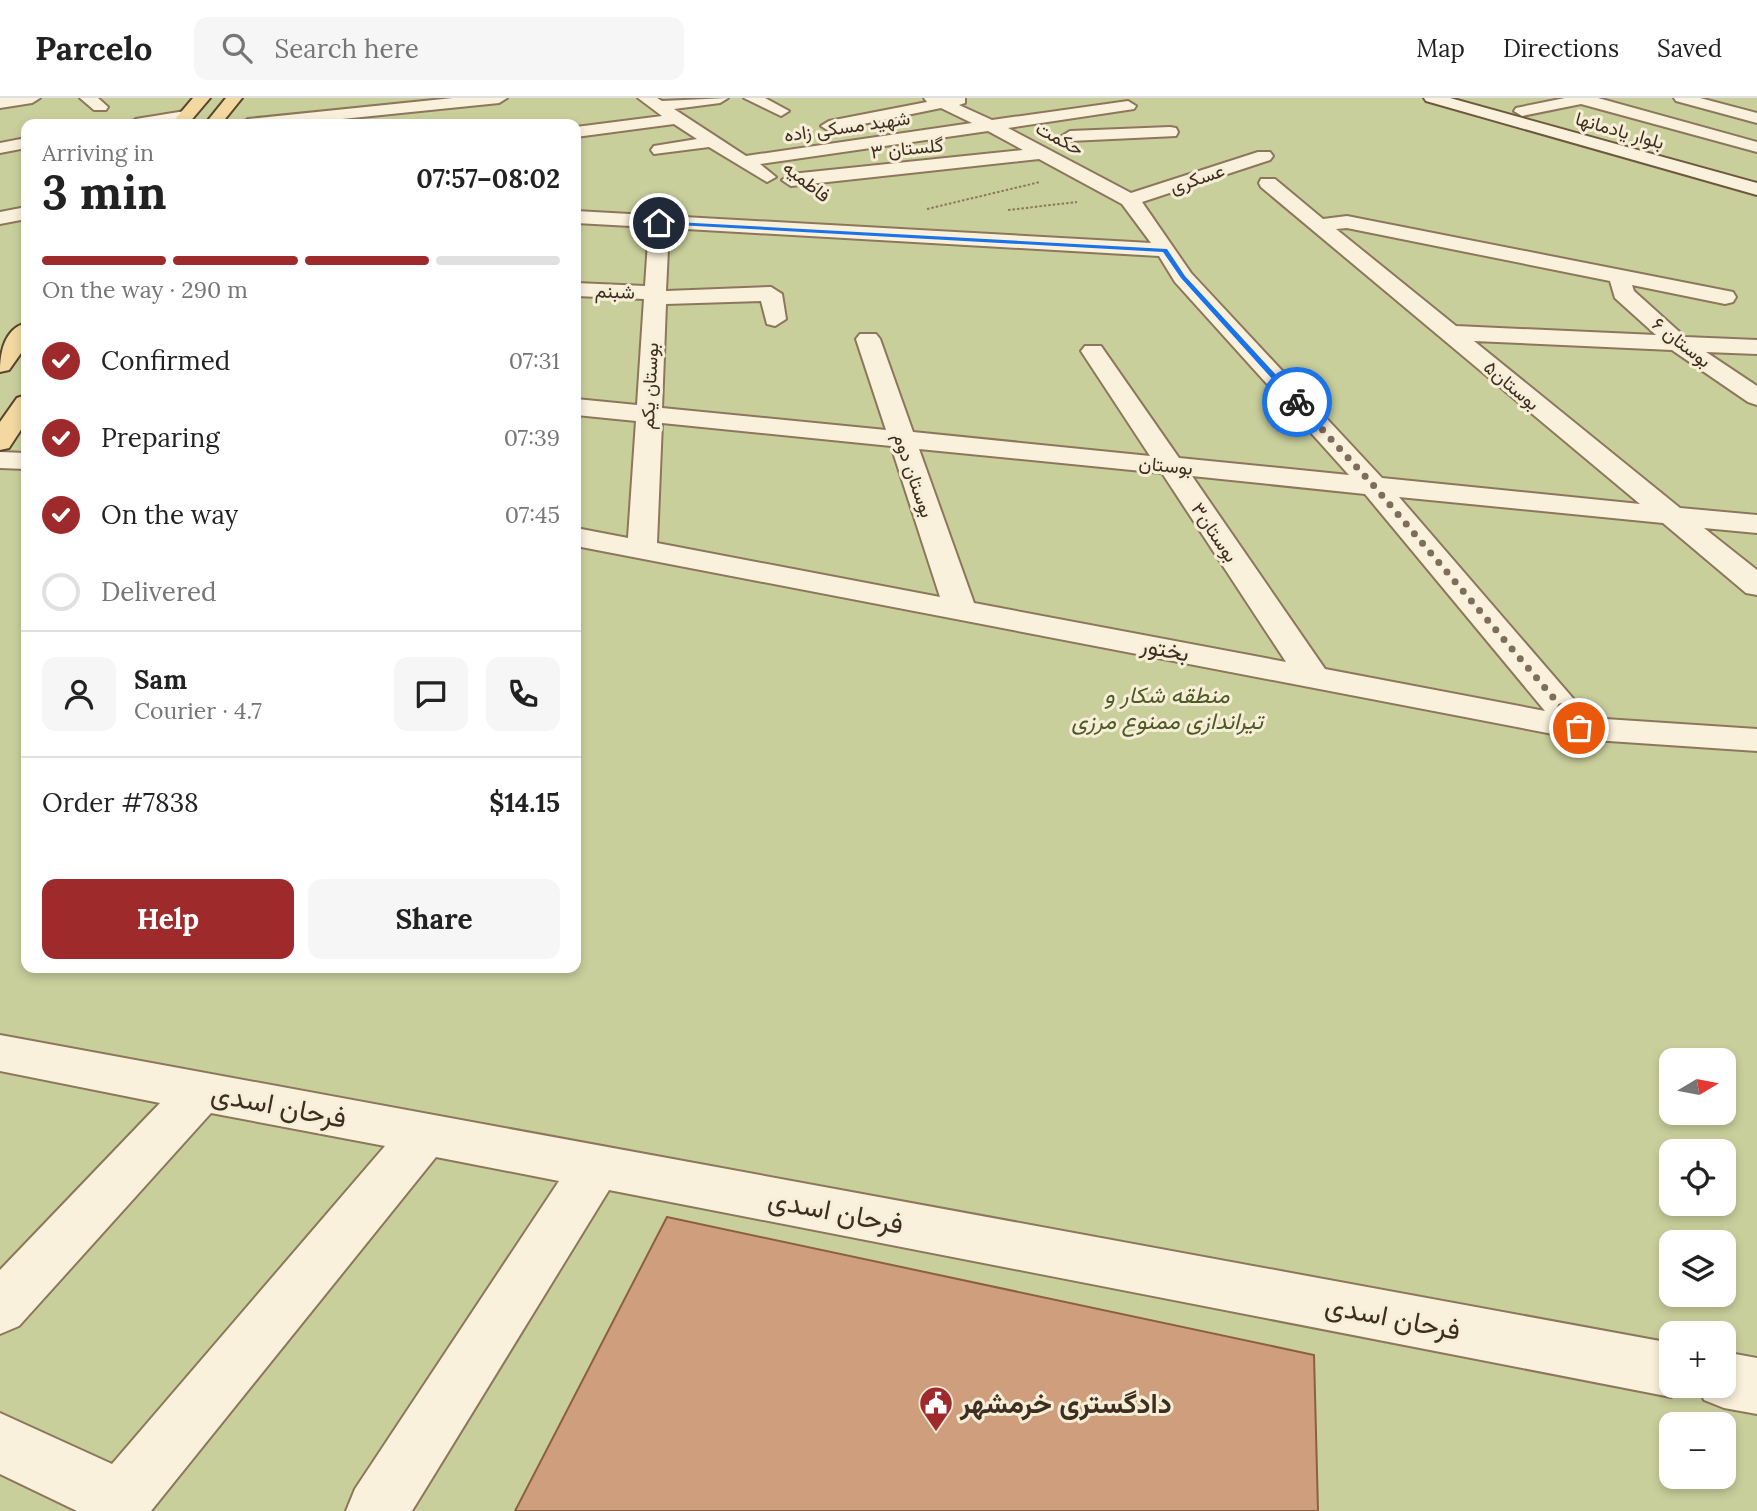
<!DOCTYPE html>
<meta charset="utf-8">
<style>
body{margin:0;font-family:Lora,Vazirmatn,serif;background:#f6f6f6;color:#222;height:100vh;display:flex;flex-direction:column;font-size:26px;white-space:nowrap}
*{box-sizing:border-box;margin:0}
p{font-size:23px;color:#767676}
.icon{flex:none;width:38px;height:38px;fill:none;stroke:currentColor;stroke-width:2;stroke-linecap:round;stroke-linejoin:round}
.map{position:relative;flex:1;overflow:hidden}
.drawer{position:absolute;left:21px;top:21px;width:560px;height:854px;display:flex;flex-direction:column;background:#fff;border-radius:14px;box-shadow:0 4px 10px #0003}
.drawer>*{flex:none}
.needle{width:46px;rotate:80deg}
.buttons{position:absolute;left:1659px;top:950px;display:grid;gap:14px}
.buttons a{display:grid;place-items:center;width:77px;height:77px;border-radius:14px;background:#fff;box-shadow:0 4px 10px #0003;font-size:35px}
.pin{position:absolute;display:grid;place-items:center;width:60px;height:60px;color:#fff;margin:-30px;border:4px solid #fff;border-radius:50%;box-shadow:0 2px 7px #0007}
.courier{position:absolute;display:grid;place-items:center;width:70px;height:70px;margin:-35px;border:5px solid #1a73e8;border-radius:50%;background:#fff;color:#222;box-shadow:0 2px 9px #0007}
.headline em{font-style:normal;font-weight:700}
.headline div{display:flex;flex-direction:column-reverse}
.headline{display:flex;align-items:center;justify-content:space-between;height:119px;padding:0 21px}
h1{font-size:46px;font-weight:700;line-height:52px}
.bar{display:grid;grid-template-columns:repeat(4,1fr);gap:10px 7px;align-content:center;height:84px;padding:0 21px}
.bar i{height:9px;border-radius:5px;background:#e0e0e0}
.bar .active{background:#9e2a2b}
.bar p{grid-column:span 4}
.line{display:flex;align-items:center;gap:18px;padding:0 21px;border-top:2px solid #e0e0e0}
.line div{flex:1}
.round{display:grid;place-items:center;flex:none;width:74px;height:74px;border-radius:14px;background:#f6f6f6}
ol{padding:0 21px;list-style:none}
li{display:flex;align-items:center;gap:21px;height:77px}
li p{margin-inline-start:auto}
li .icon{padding:7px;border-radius:50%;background:#9e2a2b;color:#fff;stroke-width:4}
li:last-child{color:#767676}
li i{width:38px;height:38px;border:4px solid #e0e0e0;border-radius:50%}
.button{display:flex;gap:14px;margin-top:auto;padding:14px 21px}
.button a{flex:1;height:80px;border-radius:14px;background:#9e2a2b;color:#fff;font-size:28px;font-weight:700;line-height:80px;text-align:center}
.button a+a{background:#f6f6f6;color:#222}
header{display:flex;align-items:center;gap:42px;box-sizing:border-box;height:98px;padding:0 35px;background:#fff;border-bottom:2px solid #e0e0e0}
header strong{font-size:33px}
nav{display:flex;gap:38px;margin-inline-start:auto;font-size:24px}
.search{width:490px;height:63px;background:#f6f6f6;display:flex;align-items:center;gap:18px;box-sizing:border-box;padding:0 24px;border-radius:14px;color:#767676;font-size:26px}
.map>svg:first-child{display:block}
</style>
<header>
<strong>Parcelo</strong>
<div class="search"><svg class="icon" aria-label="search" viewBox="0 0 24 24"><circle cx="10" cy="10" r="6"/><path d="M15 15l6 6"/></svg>Search here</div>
<nav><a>Map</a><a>Directions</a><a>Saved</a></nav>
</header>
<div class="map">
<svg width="1757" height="1413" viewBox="0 0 1757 1413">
<rect width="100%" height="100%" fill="#f0e4c8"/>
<path fill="#c9cf9b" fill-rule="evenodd" d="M0 0H1757V1413H0ZM26 26H576V870H26ZM1671 962H1724V1015H1671ZM1671 1054H1724V1106H1671ZM1671 1144H1724V1197H1671ZM1671 1236H1724V1288H1671ZM1671 1326H1724V1379H1671Z"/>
<path fill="#cf9f7d" stroke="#8d5f41" stroke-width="2" d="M667 1119 1314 1257 1318 1413H515Z"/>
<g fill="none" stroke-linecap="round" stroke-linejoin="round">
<g stroke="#8d765c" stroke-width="4">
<path id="minor" d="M0 0H40L32 5 0 10Z
M80 0H98L108 9 106 12H94Z
M453 0H507L499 5 293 26H240L248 21Z
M638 0H657L662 3 728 0 720 5 674 11 746 58 972 25 941 10 829 33 821 28 829 23 927 4 924 0H965V5L959 7 992 22 1128 3 1136 8 1134 11 1008 30 1131 95 1258 54H1270L1273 58 1270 62 1142 104 1191 175 1382 380 1640 406 1261 89 1259 85 1261 81H1275L1323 121 1347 118 1733 194 1736 199 1733 204 1725 206 1632 187 1634 193 1685 239 1757 242V256L1706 254 1757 288V307L1748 304 1672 252 1474 243 1680 410 1757 417V435L1704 430 1757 472V497L1746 495 1663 425 1399 399 1590 620 1757 631V653L1579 641 576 448V430L628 440 636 323 576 317V301L637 307 644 201 576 198V185L645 188 649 129 576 125V113L1151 145 1122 106 1039 61 791 88 782 82 791 76 1023 52 988 33 760 66 776 79 767 84 709 49 654 56 651 52 654 48 697 41 674 26 576 39V29L662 18ZM669 130 1159 158 1175 184 1349 377 1179 360 1101 248H1085L1081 253 1150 358 913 334 880 241 876 236H860L856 241 886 332 662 310 666 206 761 203 767 226 775 228 786 221 782 196 771 189 666 193ZM1347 130 1610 183 1615 200 1656 237 1456 228 1336 131ZM662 325 891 348 940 499 657 445ZM919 351 1162 375 1286 564 974 505ZM1192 378 1365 396 1545 613 1325 571Z
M744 0H765L789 13 781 18Z
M1565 0H1598L1757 44V54L1581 6 1522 18 1514 13 1516 10Z
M1674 0H1700L1757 15V25L1676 3Z
M185 13 193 18 191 21 165 26H128L136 21Z
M1170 29 1176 30 1178 34 1176 38 1070 43 1062 38 1070 33Z
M26 40V50L0 55V45Z
M26 109V121L0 126V114Z
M0 354 26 355V371L0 370Z
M0 937 1671 1245V1288H1693L1671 1299 609 1092 412 1413H346L355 1391 559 1083 436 1059 151 1413H77L0 1376V1315L112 1366 385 1048 211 1015 19 1228 0 1236V1172L160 1005 0 973Z
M1724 1254 1757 1260V1316L1724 1310 1704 1302 1698 1288H1724Z"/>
</g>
<g stroke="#6f573f" stroke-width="4">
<path id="secondary" d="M1424 0H1450L1757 85V97L1426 3Z"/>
</g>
<g stroke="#5b4430" stroke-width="4">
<path id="primary" d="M193 0H210L188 26H171Z
M226 0H242L221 26H205Z
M26 225V248L9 272 0 274C0 255 4 231 26 225Z
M26 297V324L9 350 0 352V324L17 300Z"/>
</g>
<path stroke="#8d765c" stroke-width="2" stroke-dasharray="2.5 2" stroke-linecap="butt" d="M927 111 1040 84
M1008 112 1077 104"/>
<use href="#minor" fill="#faf1dc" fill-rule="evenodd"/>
<use href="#secondary" fill="#faf1dc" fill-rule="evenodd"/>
<use href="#primary" fill="#f3d9a0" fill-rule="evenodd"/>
</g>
<path fill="#1a73e8" d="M657 123 1167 151 1185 178 1301 304 1294 305 1181 180 1163 154 659 126Z"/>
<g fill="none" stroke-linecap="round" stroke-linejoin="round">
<path stroke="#7c6e5b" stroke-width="7" stroke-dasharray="0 12.6" d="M1297 304 1374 388 1579 630"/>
</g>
<defs>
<g id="civic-pin" transform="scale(1.75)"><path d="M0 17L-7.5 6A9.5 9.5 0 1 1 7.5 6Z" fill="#9e2a2b" stroke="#f7eed8"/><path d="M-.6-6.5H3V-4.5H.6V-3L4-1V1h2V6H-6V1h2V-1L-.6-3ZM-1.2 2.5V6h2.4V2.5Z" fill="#fff"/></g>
</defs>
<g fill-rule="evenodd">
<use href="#civic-pin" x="936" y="1305"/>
</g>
<g text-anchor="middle" stroke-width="6" stroke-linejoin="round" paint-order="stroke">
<g font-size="19" fill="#3d2e20" stroke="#f7eed8">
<text transform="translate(847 28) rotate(-8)" y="7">شهید مسکی زاده</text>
<text transform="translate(1620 32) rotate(16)" y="7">بلوار یادمانها</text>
<text transform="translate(1060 40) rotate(28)" y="7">حکمت</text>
<text transform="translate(907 50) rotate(-6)" y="7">گلستان ۳</text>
<text transform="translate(1197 80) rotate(-19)" y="7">عسکری</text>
<text transform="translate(807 83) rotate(38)" y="7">فاطمیه</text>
<text transform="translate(615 193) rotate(2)" y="7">شبنم</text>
<text transform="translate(1682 244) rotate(38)" y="7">بوستان ۶</text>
<text transform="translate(1512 287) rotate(40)" y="7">بوستان۵</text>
<text transform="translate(649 288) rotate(-87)" y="7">بوستان یکم</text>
<text transform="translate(1166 367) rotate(6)" y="7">بوستان</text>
<text transform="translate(914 377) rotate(71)" y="7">بوستان دوم</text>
<text transform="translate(1215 434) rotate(56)" y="7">بوستان۳</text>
</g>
<g font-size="23" fill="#3d2e20" stroke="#f7eed8">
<text transform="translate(1165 551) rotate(11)" y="8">بختور</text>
</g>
<g font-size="23" font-style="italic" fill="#4d5a26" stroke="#f7eed8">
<text x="1167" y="605">منطقه شکار و<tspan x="1167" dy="26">تیراندازی ممنوع مرزی</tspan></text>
</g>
<g font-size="28" fill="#3d2e20" stroke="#f7eed8">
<text transform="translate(279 1007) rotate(11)" y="10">فرحان اسدی</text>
<text transform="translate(836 1113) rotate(11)" y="10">فرحان اسدی</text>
<text transform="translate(1393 1219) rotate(11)" y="10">فرحان اسدی</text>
</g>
<g font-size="28" font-weight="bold" fill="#3d2e20" stroke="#f7eed8" text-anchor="start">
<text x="960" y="1315">دادگستری خرمشهر</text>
</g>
</g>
</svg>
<div class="buttons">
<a><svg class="needle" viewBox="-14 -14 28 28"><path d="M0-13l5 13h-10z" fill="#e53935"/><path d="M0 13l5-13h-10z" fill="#767676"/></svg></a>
<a><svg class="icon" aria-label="locate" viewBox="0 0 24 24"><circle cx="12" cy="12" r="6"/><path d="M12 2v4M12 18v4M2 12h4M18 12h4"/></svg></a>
<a><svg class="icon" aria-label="layers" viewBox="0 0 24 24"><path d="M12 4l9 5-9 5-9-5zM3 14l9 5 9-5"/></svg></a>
<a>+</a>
<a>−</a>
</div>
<div class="pin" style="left:1579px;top:630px;background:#ea580c"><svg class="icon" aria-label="bag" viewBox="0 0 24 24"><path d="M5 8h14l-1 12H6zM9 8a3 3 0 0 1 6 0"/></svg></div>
<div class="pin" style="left:659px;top:125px;background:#1f2937"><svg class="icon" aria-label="home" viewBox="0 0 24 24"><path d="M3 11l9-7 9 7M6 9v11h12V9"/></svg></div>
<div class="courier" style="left:1297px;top:304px"><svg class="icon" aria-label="bike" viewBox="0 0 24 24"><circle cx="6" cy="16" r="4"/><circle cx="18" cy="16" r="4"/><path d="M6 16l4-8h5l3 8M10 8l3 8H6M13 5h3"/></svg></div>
<section class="drawer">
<div class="headline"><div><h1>3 min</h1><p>Arriving in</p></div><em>07:57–08:02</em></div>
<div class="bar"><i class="active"></i><i class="active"></i><i class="active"></i><i></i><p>On the way · 290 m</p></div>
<ol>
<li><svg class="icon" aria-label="check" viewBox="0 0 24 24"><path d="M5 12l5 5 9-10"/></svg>Confirmed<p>07:31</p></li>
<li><svg class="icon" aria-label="check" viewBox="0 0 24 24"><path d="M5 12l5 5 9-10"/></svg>Preparing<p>07:39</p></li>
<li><svg class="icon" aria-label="check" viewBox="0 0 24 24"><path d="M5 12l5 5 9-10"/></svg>On the way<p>07:45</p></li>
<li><i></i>Delivered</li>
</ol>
<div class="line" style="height:126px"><a class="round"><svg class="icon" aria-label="person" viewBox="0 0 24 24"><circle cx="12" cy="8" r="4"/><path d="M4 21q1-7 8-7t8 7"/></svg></a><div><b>Sam</b><p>Courier · 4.7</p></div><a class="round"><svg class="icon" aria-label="chat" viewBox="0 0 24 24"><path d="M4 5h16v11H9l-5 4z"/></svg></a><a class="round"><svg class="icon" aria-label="phone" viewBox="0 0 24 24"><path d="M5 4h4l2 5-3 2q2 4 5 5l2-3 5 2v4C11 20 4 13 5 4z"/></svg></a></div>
<div class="line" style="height:91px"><div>Order #7838</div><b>$14.15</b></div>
<div class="button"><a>Help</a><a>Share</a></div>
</section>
</div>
